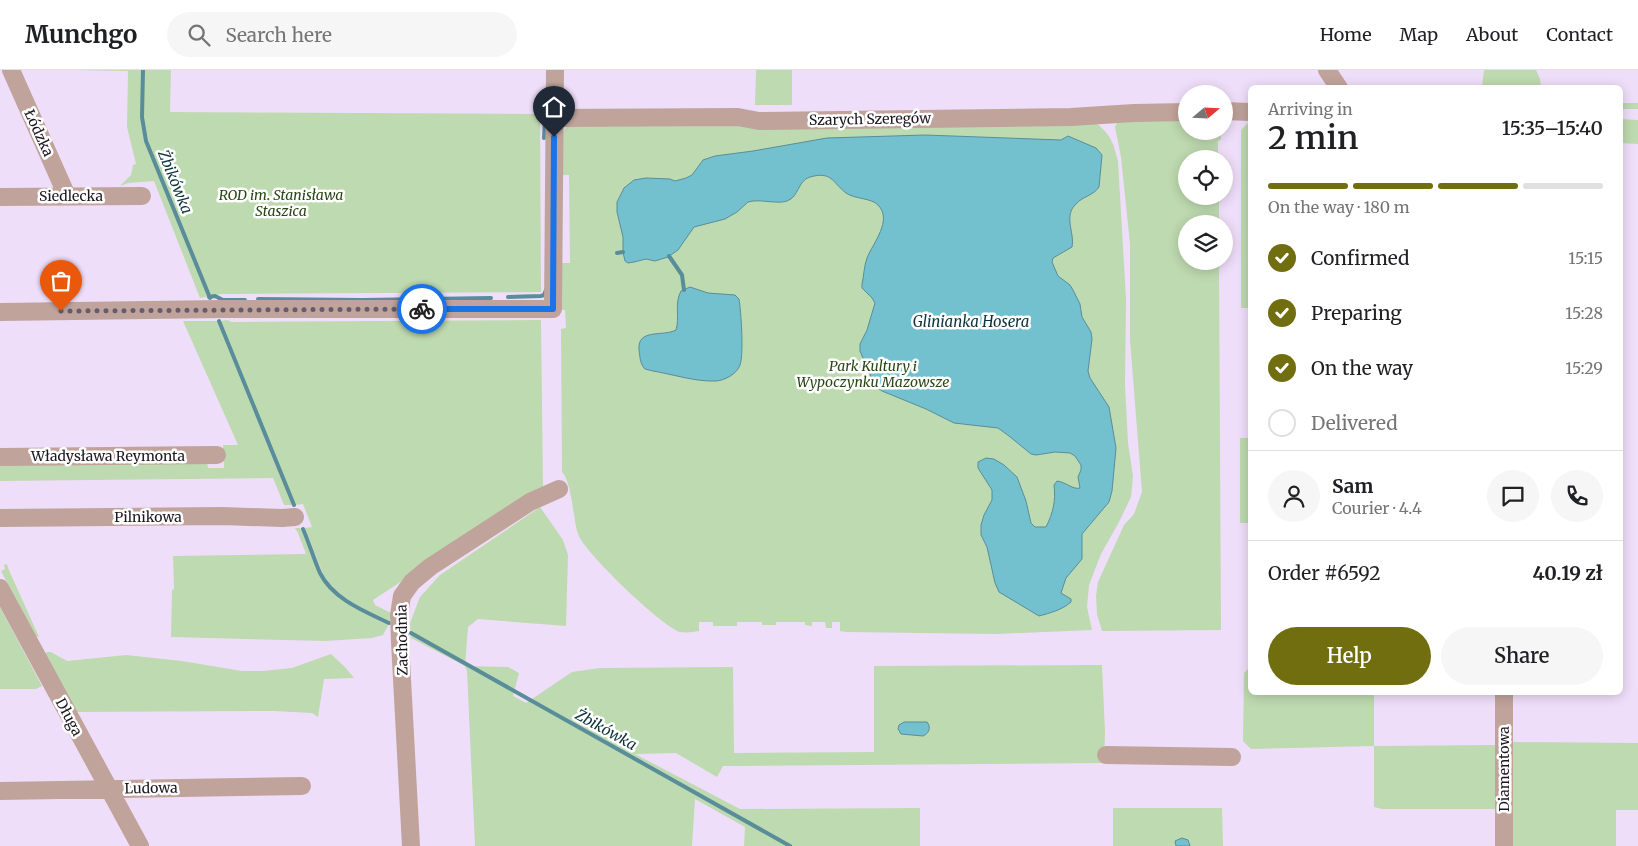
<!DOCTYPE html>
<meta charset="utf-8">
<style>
body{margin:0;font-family:Merriweather,serif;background:#f6f6f6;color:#202124;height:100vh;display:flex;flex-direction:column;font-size:19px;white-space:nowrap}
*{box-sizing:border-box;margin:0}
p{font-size:16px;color:#757577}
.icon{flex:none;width:28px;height:28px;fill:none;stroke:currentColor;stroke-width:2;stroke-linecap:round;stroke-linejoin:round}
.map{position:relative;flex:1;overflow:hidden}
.panel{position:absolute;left:1248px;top:15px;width:375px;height:610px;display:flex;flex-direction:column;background:#fff;border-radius:8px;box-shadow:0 2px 12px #0003}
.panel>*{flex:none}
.needle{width:32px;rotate:71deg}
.controls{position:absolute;left:1178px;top:15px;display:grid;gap:10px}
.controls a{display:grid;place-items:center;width:55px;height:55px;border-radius:50%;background:#fff;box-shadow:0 2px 12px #0003;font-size:25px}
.pin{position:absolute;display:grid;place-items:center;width:42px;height:42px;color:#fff;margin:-51px -21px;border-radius:50% 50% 50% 0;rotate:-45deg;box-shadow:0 0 5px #0007}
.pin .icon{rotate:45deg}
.courier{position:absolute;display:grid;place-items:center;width:50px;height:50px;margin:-25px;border:4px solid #1a73e8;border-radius:50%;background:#fff;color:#222;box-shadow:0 1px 6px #0007}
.overview em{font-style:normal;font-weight:600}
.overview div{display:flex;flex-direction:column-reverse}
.overview{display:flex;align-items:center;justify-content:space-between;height:85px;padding:0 20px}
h1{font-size:32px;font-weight:600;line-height:38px}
.bar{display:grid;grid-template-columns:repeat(4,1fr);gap:8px 5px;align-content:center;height:60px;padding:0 20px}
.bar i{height:6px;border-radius:4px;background:#e0e0e0}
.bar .selected{background:#706e0f}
.bar p{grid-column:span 4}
.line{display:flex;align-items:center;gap:12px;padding:0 20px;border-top:1px solid #e0e0e0}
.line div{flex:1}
.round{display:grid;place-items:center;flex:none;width:52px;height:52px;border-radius:26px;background:#f6f6f6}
ol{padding:0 20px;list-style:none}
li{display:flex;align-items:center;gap:15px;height:55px}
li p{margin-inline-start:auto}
li .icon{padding:5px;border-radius:50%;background:#706e0f;color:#fff;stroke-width:4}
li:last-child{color:#757577}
li i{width:28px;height:28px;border:2px solid #e0e0e0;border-radius:50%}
.action{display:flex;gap:10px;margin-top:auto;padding:10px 20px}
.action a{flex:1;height:58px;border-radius:30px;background:#706e0f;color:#fff;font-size:20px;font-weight:600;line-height:58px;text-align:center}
.action a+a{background:#f6f6f6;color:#202124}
header{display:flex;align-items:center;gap:30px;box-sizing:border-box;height:70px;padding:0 25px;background:#fff;border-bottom:1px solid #e0e0e0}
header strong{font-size:24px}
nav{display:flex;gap:28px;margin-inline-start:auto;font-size:18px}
.search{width:350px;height:45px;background:#f6f6f6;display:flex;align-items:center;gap:12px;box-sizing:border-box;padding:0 18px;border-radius:28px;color:#757577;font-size:19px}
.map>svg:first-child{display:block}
</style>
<header>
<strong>Munchgo</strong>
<div class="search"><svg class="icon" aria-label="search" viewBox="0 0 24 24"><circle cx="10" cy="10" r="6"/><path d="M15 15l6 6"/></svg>Search here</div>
<nav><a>Home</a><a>Map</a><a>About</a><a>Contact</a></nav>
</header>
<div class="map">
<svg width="1638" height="776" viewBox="0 0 1638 776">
<rect width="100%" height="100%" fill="#efdef9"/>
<path fill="#bedab0" d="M71 0H171L170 42 540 44 541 222 221 224 200 228 154 111 128 113 120 116 131 105 133 95 136 94 127 57 128 1Z
M756 0H792V35H755Z
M1484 0H1536L1540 9 1541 17H1482Z
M1620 33H1638V39H1620Z
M1119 49H1186V61H1220L1221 69 1218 71V89H1186V126H1219V154H1186V191H1219L1221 560 1102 561 1097 544 1096 526 1098 512 1124 455 1134 444 1142 422 1130 270V174L1121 87 1115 57Z
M1620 49 1638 50V74L1620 73Z
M1093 51C1110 63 1113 71 1118 91L1126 229 1125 315 1128 373 1133 406 1131 427 1119 452 1101 484 1089 515 1087 537 1092 560 996 564 846 562 840 561V552H832V558H826L825 552H812V556L805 555V552H776V555H762V552H737V556H713V552H699V561C693 562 686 563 680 562 661 556 584 482 578 464 573 449 572 412 562 402L561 259 566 258 565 240H560L559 193H570L569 105H558L562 64 567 57 572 55Z
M1249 52 1250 238H1241V60Z
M227 250 232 252 541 250 543 418 373 530 375 535 391 543 390 551C366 540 336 528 323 504L305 458 312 457 303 434 295 435 221 251Z
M183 251H217L292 435H284L273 408 0 411V391L207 392 208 398H224L223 375H238Z
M1240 368H1250V453H1240Z
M540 437 563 470 568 485 566 556 478 549 468 557 465 596 508 597 519 603 513 626 526 633 572 602 600 598 733 597 734 683 874 682V596L1102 595 1105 662 1104 693 723 696 717 707 676 683 635 684 740 739 920 738V776H744L745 757 695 729 692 776H475L467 601 465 596 411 568 410 553 420 527 440 505Z
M295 458H300L325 513 353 537 389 554 383 565 372 568 325 571 171 567 172 520 174 519 173 486 306 484 298 463Z
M7 494 8 498 39 567 36 566 1 501 5 499 4 495Z
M0 537 42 616 36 619H0Z
M47 582H51L67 591 126 585 182 591 242 601H263L292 598 331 584 345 597 354 608 324 609 318 647 312 643 273 641 76 642 45 584Z
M1250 597V622L1374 623V676L1499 675V739H1382L1374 737V676L1251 679 1243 671 1244 603Z
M1509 672 1638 673V740H1616V776H1509Z
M1113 738H1222L1223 776H1113Z"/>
<path fill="#73c0cf" stroke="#598d9a" d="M925 65 1061 70 1068 66 1096 78 1102 85 1099 117C1093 126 1083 126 1076 134 1063 146 1075 163 1072 177L1053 188 1052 192 1058 206 1070 215 1073 220 1080 234 1082 247 1091 262 1092 269 1088 301 1090 308 1109 337 1116 378 1112 421 1109 432 1082 464V489L1066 508 1061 523 1071 529V532C1062 540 1050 543 1039 546L999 522 995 513 987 477 981 465V455L984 445 992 430V420L978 398V392L986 388 994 389 1004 395 1017 407 1026 431 1031 453 1035 457H1046C1053 443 1056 431 1054 415L1057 411C1066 412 1073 420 1080 418L1078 407 1081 400V395L1075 386 1070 383 1055 382 1036 385 1031 384 1009 366 998 358 954 353 926 339 882 321 875 316 860 281V274L867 260 875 233 872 228 862 218V214C864 205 864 196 867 188 873 173 893 150 878 135 872 128 854 129 846 123 832 112 832 101 810 107 798 110 799 127 787 131 779 134 763 130 753 131L748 132 737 142 725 149 694 157 678 180 668 187 655 191 646 189 634 192 628 193 625 191 623 182V167L617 142V132L624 118 634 110 646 108 670 109 675 111 686 108 692 105 703 90 715 86 753 81 827 68Z
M690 217 708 223 735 225 739 229C741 241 744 284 740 295 737 304 724 311 715 311 697 312 671 304 653 301L645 299C640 294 640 287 639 280 637 258 663 267 676 260 680 247 674 234 681 221Z
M904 652H927C932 658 928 664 923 666L901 664 898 659 899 655Z
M1182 768 1188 770 1190 776H1176L1175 771Z"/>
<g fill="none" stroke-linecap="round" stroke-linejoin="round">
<path stroke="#598d9a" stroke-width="4" d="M143 0 142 47 146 71 210 228
M544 68 545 49
M617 183 623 182
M669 186 682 205 684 220
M209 227 215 226 223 230H245
M508 227 541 226 544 225 546 220
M258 229 363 230 491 228
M219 251 294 435
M303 459C309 473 314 489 320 503 333 529 364 541 389 553
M411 563 790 776"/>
<path stroke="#c0a39b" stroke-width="18" d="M11 0 67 126
M1327 0 1339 18
M1224 41 1250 42
M554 48 738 47 759 51 1071 47 1134 43 1186 42
M0 127 142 126
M0 242 223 239H553L555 0
M0 387 217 385
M0 448 222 446 282 448 295 447
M0 518 140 776
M1106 685 1232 687
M0 721 302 716
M411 776 400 572 399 545 402 526 412 512 430 497 530 432 559 419
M1504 776V622"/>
</g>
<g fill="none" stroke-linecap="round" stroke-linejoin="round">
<path stroke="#665c6b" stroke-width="5" stroke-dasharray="0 9" d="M61 241 422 239"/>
<path stroke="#1a73e8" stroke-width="6" d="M422 239H553L554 67"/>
</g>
<g text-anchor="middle" stroke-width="5" stroke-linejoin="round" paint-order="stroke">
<g font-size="14" fill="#1c161f" stroke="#fff">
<text transform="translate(870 49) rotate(-1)" y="5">Szarych Szeregów</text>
<text transform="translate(39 63) rotate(65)" y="5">Łódzka</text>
<text x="71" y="131">Siedlecka</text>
<text x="108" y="391">Władysława Reymonta</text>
<text x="148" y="452">Pilnikowa</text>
<text transform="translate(402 570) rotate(-91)" y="5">Zachodnia</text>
<text transform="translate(69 647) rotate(62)" y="5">Długa</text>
<text transform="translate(1504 699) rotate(-90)" y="5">Diamentowa</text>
<text transform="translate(151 718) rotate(-1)" y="5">Ludowa</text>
</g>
<g font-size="14" font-style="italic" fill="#274612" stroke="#fff">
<text x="281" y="130">ROD im. Stanisława<tspan x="281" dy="16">Staszica</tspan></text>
<text x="873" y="301">Park Kultury i<tspan x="873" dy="16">Wypoczynku Mazowsze</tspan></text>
</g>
<g font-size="15" font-style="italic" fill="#0e343b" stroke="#fff">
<text transform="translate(175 112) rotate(68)" y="5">Żbikówka</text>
<text x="971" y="257">Glinianka Hosera</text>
<text transform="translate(606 660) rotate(29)" y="5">Żbikówka</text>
</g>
</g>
</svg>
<div class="controls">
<a><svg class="needle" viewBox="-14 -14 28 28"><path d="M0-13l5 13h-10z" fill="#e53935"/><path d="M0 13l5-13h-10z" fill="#757577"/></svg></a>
<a><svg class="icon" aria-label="locate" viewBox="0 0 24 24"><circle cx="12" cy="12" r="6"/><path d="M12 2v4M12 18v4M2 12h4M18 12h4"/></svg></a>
<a><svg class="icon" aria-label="layers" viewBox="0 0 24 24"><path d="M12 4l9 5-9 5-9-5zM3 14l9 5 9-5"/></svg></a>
</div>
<div class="pin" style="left:61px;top:241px;background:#ea580c"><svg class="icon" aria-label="bag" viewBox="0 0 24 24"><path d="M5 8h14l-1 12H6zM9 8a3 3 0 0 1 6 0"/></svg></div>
<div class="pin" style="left:554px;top:67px;background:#1f2937"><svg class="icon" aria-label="home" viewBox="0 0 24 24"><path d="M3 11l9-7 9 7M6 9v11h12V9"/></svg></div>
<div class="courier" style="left:422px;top:239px"><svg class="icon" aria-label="bike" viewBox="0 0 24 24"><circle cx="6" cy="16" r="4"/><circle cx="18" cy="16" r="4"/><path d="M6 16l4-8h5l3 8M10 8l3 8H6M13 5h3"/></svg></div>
<section class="panel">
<div class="overview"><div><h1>2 min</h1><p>Arriving in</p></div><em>15:35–15:40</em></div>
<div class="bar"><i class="selected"></i><i class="selected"></i><i class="selected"></i><i></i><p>On the way · 180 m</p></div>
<ol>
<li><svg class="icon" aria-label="check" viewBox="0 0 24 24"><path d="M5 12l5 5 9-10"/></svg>Confirmed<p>15:15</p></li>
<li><svg class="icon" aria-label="check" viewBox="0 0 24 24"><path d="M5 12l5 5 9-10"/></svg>Preparing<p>15:28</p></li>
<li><svg class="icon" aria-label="check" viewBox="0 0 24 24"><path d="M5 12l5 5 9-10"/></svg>On the way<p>15:29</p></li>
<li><i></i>Delivered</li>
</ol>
<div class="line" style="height:90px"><a class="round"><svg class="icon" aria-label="person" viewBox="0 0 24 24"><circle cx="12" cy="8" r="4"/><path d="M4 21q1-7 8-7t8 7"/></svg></a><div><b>Sam</b><p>Courier · 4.4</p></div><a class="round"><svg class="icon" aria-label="chat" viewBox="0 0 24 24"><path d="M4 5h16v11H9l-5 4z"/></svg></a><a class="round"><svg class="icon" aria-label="phone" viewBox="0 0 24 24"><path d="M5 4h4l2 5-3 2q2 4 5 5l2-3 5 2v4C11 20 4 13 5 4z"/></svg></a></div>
<div class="line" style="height:65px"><div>Order #6592</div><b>40.19 zł</b></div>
<div class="action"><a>Help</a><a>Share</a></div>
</section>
</div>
